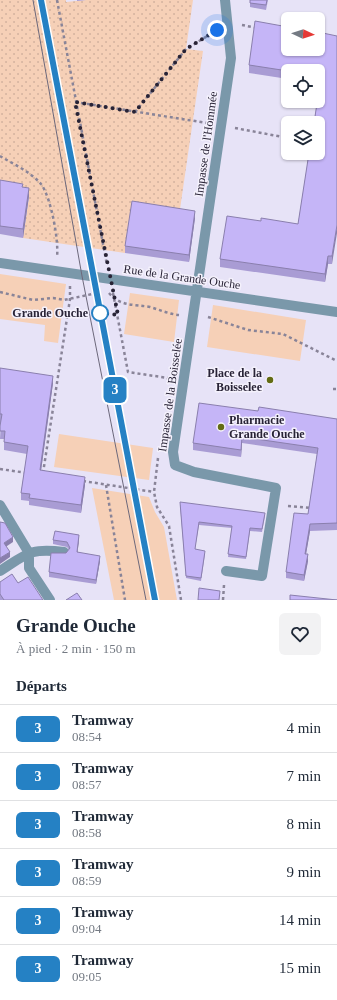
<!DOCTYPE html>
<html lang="fr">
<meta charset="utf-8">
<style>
:root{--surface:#fff;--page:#f2f2f3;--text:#1f2937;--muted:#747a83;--line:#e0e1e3}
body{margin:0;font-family:Georgia,serif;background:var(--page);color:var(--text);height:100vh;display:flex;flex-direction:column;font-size:15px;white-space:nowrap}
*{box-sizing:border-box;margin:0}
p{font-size:13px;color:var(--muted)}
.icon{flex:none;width:22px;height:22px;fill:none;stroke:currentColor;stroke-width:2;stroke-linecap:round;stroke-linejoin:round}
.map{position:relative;height:600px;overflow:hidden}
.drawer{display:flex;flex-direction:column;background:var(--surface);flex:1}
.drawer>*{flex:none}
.badge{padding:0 8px;border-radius:6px;font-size:14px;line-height:26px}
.needle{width:26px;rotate:94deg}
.controls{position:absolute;left:281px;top:12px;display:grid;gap:8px}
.controls a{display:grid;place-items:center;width:44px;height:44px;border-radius:6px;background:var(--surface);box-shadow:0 1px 3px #0004;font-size:20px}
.you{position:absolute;width:20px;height:20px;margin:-10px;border:3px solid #fff;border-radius:50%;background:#1a73e8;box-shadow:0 0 0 6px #1a73e833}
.map>.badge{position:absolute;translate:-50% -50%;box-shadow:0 0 0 2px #fff}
h2{padding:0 16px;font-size:15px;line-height:36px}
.round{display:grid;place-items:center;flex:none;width:42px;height:42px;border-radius:6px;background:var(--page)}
.headline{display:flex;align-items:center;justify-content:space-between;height:68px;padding:0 16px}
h1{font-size:19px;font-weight:800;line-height:30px}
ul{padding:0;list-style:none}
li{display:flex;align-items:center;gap:12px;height:48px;padding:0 16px;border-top:1px solid var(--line)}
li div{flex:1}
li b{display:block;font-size:15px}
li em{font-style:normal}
li .badge{min-width:44px;font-weight:700;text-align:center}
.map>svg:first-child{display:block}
</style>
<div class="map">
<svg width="337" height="600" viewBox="0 0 337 600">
<defs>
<pattern id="park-dots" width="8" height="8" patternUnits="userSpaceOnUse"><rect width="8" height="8" fill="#f6d0b7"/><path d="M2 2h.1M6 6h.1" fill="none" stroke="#d3b29e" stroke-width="1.8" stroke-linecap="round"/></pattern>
</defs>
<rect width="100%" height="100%" fill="#e7e3f7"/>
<path fill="#f6d0b7" d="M0 274 66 284 58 343 44 341 45 325 0 319Z
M130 293 179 300 174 342 124 334Z
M213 305 306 320 300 361 207 347Z
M59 434 153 448 149 480 54 467Z
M92 488 149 497 155 512 164 527 177 600H114Z"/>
<path fill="url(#park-dots)" d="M0 0H66V2L86 0H193L186 49 203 51 179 216 125 253 23 238 29 197 0 189Z"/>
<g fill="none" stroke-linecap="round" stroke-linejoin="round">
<path stroke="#898498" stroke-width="2.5" stroke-dasharray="3 3" stroke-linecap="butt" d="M57 0 107 265
M242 25 257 28
M75 102 207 123
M135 112 186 49 214 32
M235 128 288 138
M0 156C13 164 31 172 41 184 51 197 59 241 57 257
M0 292 33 300 53 298 64 300 97 293
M109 293C121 307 134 304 150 307 160 310 169 314 179 315
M113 293 128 372 168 378V380
M208 317 248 330 283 334 337 361
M333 389H337
M158 458 154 492 157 507 169 526 181 600
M0 469 27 473
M43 473 70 299V286
M83 481 154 492
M106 485 125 600
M288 506 311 508
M223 600 224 585"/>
<path stroke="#7a98aa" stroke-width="10" d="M225 0 231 58 173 452 175 465 194 472 276 488 262 576 226 571
M0 263 337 312
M0 505 29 553V568L50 600
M0 571C28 553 30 548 64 552"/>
<path stroke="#6c687b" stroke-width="1" d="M33 0 82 276 146 600
M41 0 155 600"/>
</g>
<path fill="#a99cd4" d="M77 0H86L77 1Z
M268 0 266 10 250 7V3Z
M337 36 332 264H328L325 282 220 267V259L261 221 298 224 320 85 318 84V71H288V79L249 73V65Z
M0 180 29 196 23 238 0 234Z
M195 218 189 262 125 253V246Z
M0 368 53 383 41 471 85 485 81 513 29 505V501L21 500V493L27 454 4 450V439H0L1 422H0Z
M258 411 337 419V530L310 531 306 554 308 561 304 581 286 578V572L308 514 317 454 242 443 241 457 193 450V443Z
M180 505 265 516 262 532 250 531 246 559 228 557 232 528 199 525 195 549 205 554 201 581 186 578Z
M53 540H79L77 552 100 561 96 584 49 577V572L69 550 67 547 53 544Z
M0 582 18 583 43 600H0Z"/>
<path fill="#8a7fad" d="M29 188V196L23 238V229Z
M195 211V218L189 262V255Z
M337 225V233L332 264V256Z
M328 256V264L325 282V274Z
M53 376V383L40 478V470Z
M242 437V443L241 457V450Z
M85 477V485L81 513V505Z
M310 524V531L305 560V554Z
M79 535V540L77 557V552Z
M13 537V542L4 548V543Z
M10 552V557L0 564V558Z
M308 554V561L304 581V575Z
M100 556V561L96 584V580Z"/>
<path fill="#c5b5f7" stroke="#8a7fad" d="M250 0H267L266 5 250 3Z
M255 21 288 27V49H318V32L337 36V225L332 256H328L325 274 220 259 227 216 261 221V218L298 224 309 153H318V123H314L321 77 318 76V71H288L249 65Z
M0 180 23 184 22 187 29 188 23 229 0 226Z
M132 201 195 211 189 255 125 246Z
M0 368 53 376 40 470 85 477 81 505 29 498 30 494 21 493 28 446 4 442 5 431H0V426L2 414H0Z
M199 403 258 411 259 407 337 419V523L310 524 305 554H308L304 575 286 572 294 513 308 514 318 448 242 437 241 450 193 443Z
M180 502 265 513 262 529 250 528 246 557 228 554 232 526 199 522 195 549 205 551 201 578 186 576Z
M0 522 5 523 13 537 4 543 10 552 0 558Z
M55 531 79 535 77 552 100 556 96 580 49 572 51 553H66L70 548 67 542 53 540Z
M12 574 18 583 28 577 43 600H4L0 594V582Z
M199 588 220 591 219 600H198Z
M77 593 82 600H66Z
M290 595 337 600H290Z"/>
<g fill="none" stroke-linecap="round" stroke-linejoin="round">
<g stroke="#fff" stroke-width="9">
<path id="line" d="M41 0 155 600"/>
</g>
<use href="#line" stroke="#2581c4" stroke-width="6"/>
<path stroke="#282336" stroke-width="4" stroke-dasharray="0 7.2" d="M100 313 118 315 75 102 135 112 186 49 217 30"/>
</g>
<circle fill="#fff" stroke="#2581c4" stroke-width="2" cx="100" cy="313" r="8"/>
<g fill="#636c13" stroke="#f4f1fc" stroke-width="1.5">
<circle cx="270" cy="380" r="4"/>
<circle cx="221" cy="427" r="4"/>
</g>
<g text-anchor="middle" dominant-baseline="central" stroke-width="3" stroke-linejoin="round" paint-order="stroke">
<g font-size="12" fill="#282336" stroke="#f4f1fc">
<text transform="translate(206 144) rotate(-82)">Impasse de l'Hommée</text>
<text transform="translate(182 277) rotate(8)">Rue de la Grande Ouche</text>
<text transform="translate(170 395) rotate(-82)">Impasse de la Boisselée</text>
</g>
<g font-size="12" font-weight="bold" fill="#282336" stroke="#f4f1fc" text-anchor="end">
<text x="88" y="313">Grande Ouche</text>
</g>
<g font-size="12" font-weight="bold" fill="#282336" stroke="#f4f1fc" text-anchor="end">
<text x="262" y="373">Place de la<tspan x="262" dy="14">Boisselee</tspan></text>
<text x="229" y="420" text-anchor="start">Pharmacie<tspan x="229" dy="14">Grande Ouche</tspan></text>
</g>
</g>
</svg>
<div class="controls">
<a><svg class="needle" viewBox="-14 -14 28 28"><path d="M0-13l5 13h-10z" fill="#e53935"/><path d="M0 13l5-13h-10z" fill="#747a83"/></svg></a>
<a><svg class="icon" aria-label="locate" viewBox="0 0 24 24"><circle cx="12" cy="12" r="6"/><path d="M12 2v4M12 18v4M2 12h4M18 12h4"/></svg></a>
<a><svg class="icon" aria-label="layers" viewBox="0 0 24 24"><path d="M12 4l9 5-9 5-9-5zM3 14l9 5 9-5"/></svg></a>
</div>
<div class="you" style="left:217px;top:30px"></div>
<b class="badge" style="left:115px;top:390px;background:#2581c4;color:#fff">3</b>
</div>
<section class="drawer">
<div class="headline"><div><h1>Grande Ouche</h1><p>À pied · 2 min · 150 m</p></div><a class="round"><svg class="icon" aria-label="heart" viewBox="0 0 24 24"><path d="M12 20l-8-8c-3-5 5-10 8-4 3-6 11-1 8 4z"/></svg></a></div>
<h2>Départs</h2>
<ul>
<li><span class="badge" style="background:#2581c4;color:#fff">3</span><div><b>Tramway</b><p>08:54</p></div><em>4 min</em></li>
<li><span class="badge" style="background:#2581c4;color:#fff">3</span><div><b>Tramway</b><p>08:57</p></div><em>7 min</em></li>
<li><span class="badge" style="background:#2581c4;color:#fff">3</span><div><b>Tramway</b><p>08:58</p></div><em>8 min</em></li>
<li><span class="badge" style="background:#2581c4;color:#fff">3</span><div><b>Tramway</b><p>08:59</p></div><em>9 min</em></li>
<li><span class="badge" style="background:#2581c4;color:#fff">3</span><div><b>Tramway</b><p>09:04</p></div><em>14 min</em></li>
<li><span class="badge" style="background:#2581c4;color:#fff">3</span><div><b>Tramway</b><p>09:05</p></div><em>15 min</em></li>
</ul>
</section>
